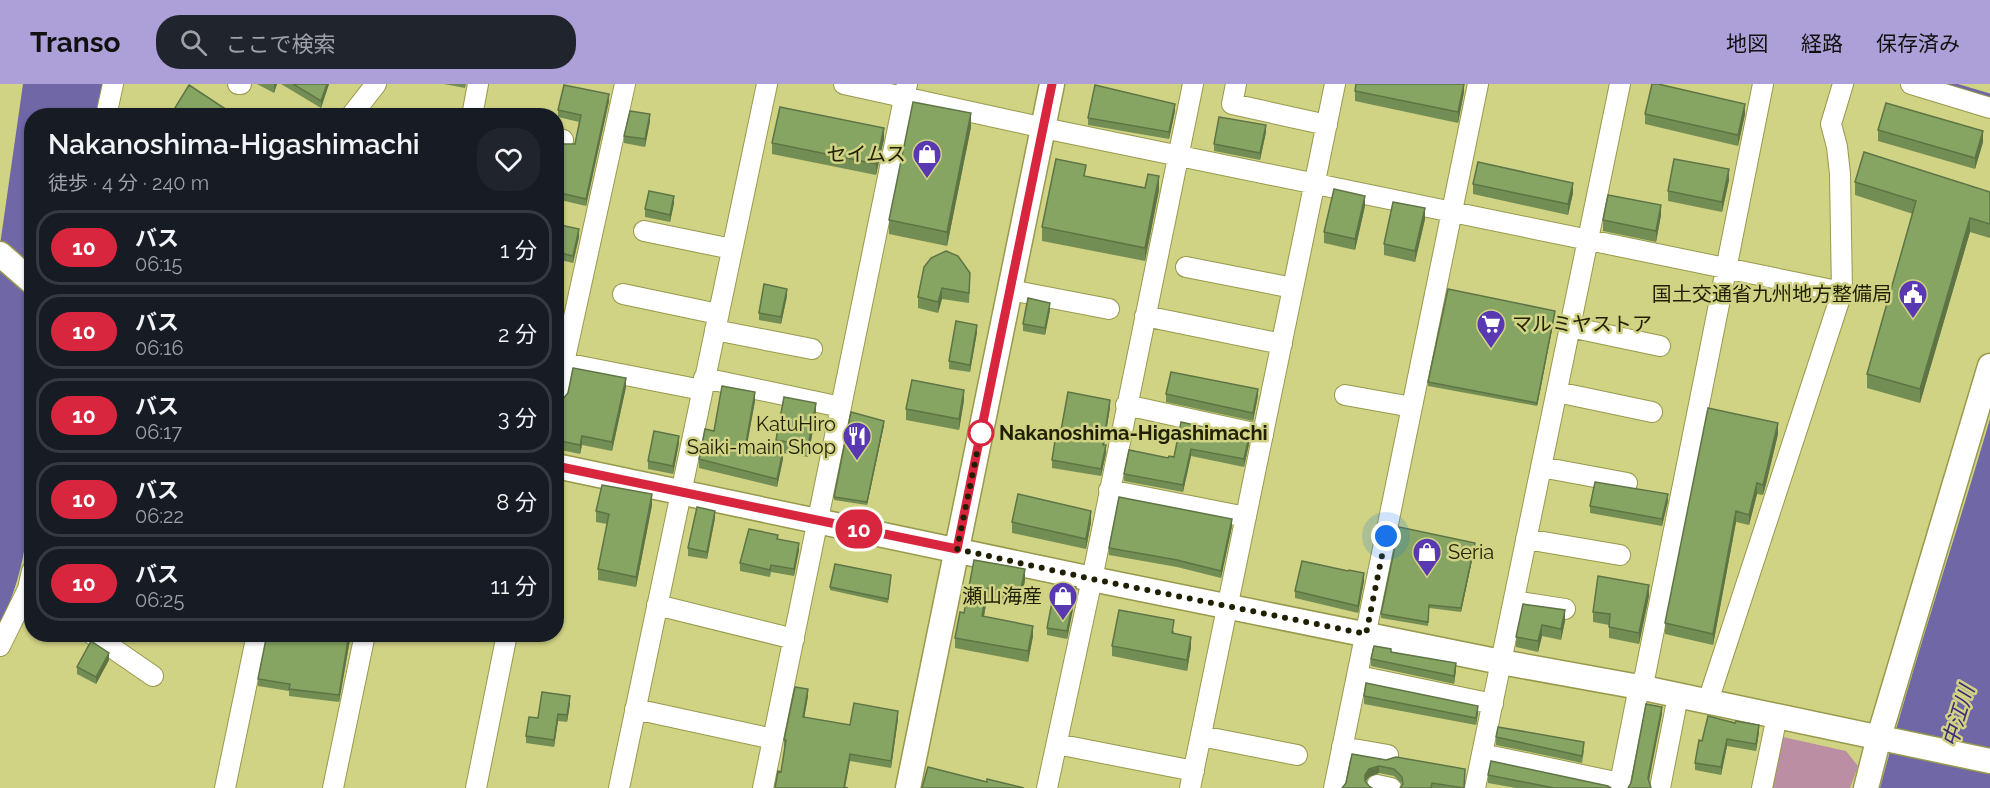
<!DOCTYPE html>
<html lang="ja">
<meta charset="utf-8">
<style>
:root{--surface:#171b24;--page:#20242c;--text:#f1f3f6;--muted:#9ea1a6;--line:#363941;--accent:#ad9fd7}
body{margin:0;font-family:Raleway,"Noto Sans JP",sans-serif;background:var(--page);color:var(--text);height:100vh;display:flex;flex-direction:column;font-size:22px;white-space:nowrap}
*{box-sizing:border-box;margin:0}
p{font-size:20px;color:var(--muted)}
.icon{flex:none;width:33px;height:33px;fill:none;stroke:currentColor;stroke-width:2;stroke-linecap:round;stroke-linejoin:round}
.map{position:relative;flex:1;overflow:hidden}
.panel{position:absolute;left:24px;top:24px;width:540px;height:534px;display:flex;flex-direction:column;background:var(--surface);border-radius:24px;box-shadow:0 2px 4px #0004}
.panel>*{flex:none}
.badge{padding:0 12px;border-radius:20px;font-size:21px;line-height:39px}
.you{position:absolute;width:30px;height:30px;margin:-15px;border:4px solid #fff;border-radius:50%;background:#1a73e8;box-shadow:0 0 0 9px #1a73e833}
.map>.badge{position:absolute;translate:-50% -50%;box-shadow:0 0 0 3px #fff}
.round{display:grid;place-items:center;flex:none;width:63px;height:63px;border-radius:24px;background:var(--page)}
.overview{display:flex;align-items:center;justify-content:space-between;height:102px;padding:0 24px}
h1{font-size:28px;font-weight:600;line-height:45px}
ul{padding:0;list-style:none}
li{display:flex;align-items:center;gap:18px;height:75px;margin:0 12px 9px;padding:0 12px;border:3px solid var(--line);border-radius:24px}
li div{flex:1}
li b{display:block;font-size:22px}
li em{font-style:normal}
li .badge{min-width:66px;font-weight:700;text-align:center}
header{display:flex;align-items:center;gap:36px;box-sizing:border-box;height:84px;padding:0 30px;background:var(--accent);color:#111}
header strong{font-size:28px}
nav{display:flex;gap:33px;margin-inline-start:auto;font-size:21px}
.search{width:420px;height:54px;background:var(--page);display:flex;align-items:center;gap:15px;box-sizing:border-box;padding:0 21px;border-radius:24px;color:var(--muted);font-size:22px}
.map>svg:first-child{display:block}
</style>
<header>
<strong>Transo</strong>
<div class="search"><svg class="icon" aria-label="search" viewBox="0 0 24 24"><circle cx="10" cy="10" r="6"/><path d="M15 15l6 6"/></svg>ここで検索</div>
<nav><a>地図</a><a>経路</a><a>保存済み</a></nav>
</header>
<div class="map">
<svg width="1990" height="704" viewBox="0 0 1990 704">
<rect width="100%" height="100%" fill="#d0d284"/>
<path fill="#bb8ea3" d="M1783 653 1846 667 1858 682 1850 704H1772Z"/>
<path fill="#7067a6" d="M23 0H102L101 14 95 31 32 32 31 406C27 457 23 493 0 540V161Z
M1990 335V704H1880C1913 580 1954 458 1990 335Z"/>
<g fill="none" stroke-linecap="round" stroke-linejoin="round">
<path stroke="#7067a6" stroke-width="5" d="M1949 0 1990 12"/>
<g stroke="#98994c" stroke-width="22">
<path id="minor" d="M238 0H241
M844 0 1058 47 1842 208
M1236 0 1232 20 1327 41
M1911 0 1990 24
M106 32 113 0
M351 32 376 0
M472 32 478 0
M556 55 563 56
M644 147 732 165
M1186 183 1293 204
M1010 206 1109 225
M623 210 718 230
M1145 232 1282 260
M1570 243 1660 262
M715 246 812 265
M564 279 702 306
M704 294 841 323
M1557 308 1652 328
M1345 311 1412 323
M556 315 625 0
M1126 321 1263 351
M1541 383 1627 399
M1109 406 1246 433
M1526 455 1620 471
M1514 517 1565 525
M657 521 794 555
M92 550 153 592
M0 562 28 505 32 487
M1368 594 1493 620
M1708 617 1842 208 1840 90 1837 63 1831 40 1843 0
M635 625 773 655
M1201 652 1297 671
M1057 660 1194 687
M1342 663 1388 671
M1482 670 1620 699
M1377 701 1391 704
M225 704 257 550
M333 704 365 550
M476 704 507 550
M619 704 767 0
M763 704 907 0
M1047 704 1092 495 1193 0
M1190 704 1335 0
M1334 704 1478 0
M1475 704 1620 0
M1619 704 1639 603 1645 591 1763 0
M1660 704 1678 612
M1762 704 1777 632"/>
</g>
<g stroke="#98994c" stroke-width="27">
<path id="tertiary" d="M0 170 32 198
M556 382 1092 495 1501 578 1639 603 1990 677
M908 704 1052 0
M1866 704 1879 653 1990 282"/>
</g>
<use href="#minor" stroke="#fff" stroke-width="20"/>
<use href="#tertiary" stroke="#fff" stroke-width="24"/>
</g>
<path fill="#738e55" d="M257 0H277L274 9Z
M281 0H329L321 24Z
M444 0H466L465 4Z
M1464 0V8L1458 39 1355 17V7Z
M609 17 586 122 556 115V60H575L579 38 558 33V26Z
M1175 27 1169 55 1088 41V34Z
M1645 30H1745L1738 62 1645 40Z
M650 37 645 63 624 59V52Z
M971 43 947 162 889 150V136Z
M1878 46 1983 58 1975 85 1878 57Z
M1266 48 1260 76 1214 67V60Z
M884 55 876 91 772 70V59Z
M1086 92 1159 106 1145 177 1042 157V143Z
M1729 96 1722 128 1668 117V107Z
M1855 98 1990 108V154L1970 148 1920 319 1867 304V290L1913 130 1855 111Z
M1473 100 1573 109 1568 131 1473 110Z
M674 119 670 138 645 133V125Z
M1365 122 1355 166 1324 159V148Z
M1661 131 1656 158 1603 147V136Z
M1425 135 1415 178 1384 171V160Z
M556 140 579 153 573 179 556 175Z
M924 183 970 199 969 219 942 215 938 229 918 224V213Z
M787 212 781 240 759 236V229Z
M1050 226 1045 251 1023 247V240Z
M1555 230 1537 322 1428 302V298Z
M977 248 970 288 949 285V277Z
M626 303 612 367 582 361 580 370 556 365V336Z
M1166 310 1258 312 1253 337 1166 318Z
M964 316 959 346 906 336V325Z
M755 317 747 359 776 365V356L816 330 808 373 783 369V375L777 403 699 384V375L714 347Z
M1110 323 1104 361 1106 369 1101 392 1052 384V376L1060 352Z
M1181 338 1249 360 1244 383 1191 372 1183 408 1124 397V390L1168 374 1174 373Z
M884 341 867 421 834 416V413Z
M1778 350 1766 400 1763 411 1757 410 1749 441 1736 438 1713 561 1665 550V539Z
M679 359 673 390 648 385V377Z
M1668 417 1662 442 1590 429V422Z
M652 421 636 503 598 496V485L607 440 596 438V427Z
M715 434 707 475 688 472V464Z
M1012 438H1091L1086 465 1012 449Z
M1232 442 1221 494 1177 483 1109 471V464Z
M778 455 799 466 794 492 771 488 770 493 740 487V479Z
M1475 462 1461 528 1429 524 1428 542 1381 534V530Z
M974 476 1025 496 1020 521 987 515 984 532 1033 552 1028 578 955 564V554L964 529Z
M1348 487 1364 497 1358 529 1295 514V507Z
M891 494 888 519 830 506V503Z
M1076 510 1067 555 1047 551V544L1062 515Z
M1649 512 1639 560 1609 554V541L1593 538V528Z
M1523 520 1565 537 1561 556 1542 552 1538 568 1516 563V553Z
M1174 547V549L1191 563 1187 587 1112 572V562Z
M351 550 339 618 289 612V607L258 602V595Z
M1391 568 1456 586 1454 600 1371 582V575Z
M109 576 96 600 77 590V583Z
M808 612 804 634 850 641 898 635 891 684 850 677 784 663V656Z
M1364 612 1478 629 1476 641 1364 620Z
M570 620 567 638 558 637 554 663 526 659V652L538 634Z
M1759 648 1756 667 1727 662 1721 691 1695 686V679L1702 657Z
M1496 653 1584 666 1582 679 1496 661Z
M1352 670 1465 704H1400L1402 700 1394 692 1379 689 1369 693 1366 697 1346 699Z
M1488 691 1611 704H1516L1488 699Z"/>
<path fill="#5e7445" d="M274 0H277L274 9Z
M327 0H329L321 24V17Z
M1464 0V8L1458 39V28Z
M609 10V17L586 122V115Z
M1175 20V27L1169 55V48Z
M1745 20V30L1738 62V51Z
M224 24V31L219 32Z
M971 29V43L947 162V148Z
M650 30V37L645 63V55Z
M1266 41V48L1260 76V69Z
M884 44V55L876 91V80Z
M1983 47V58L1975 85V74Z
M1729 85V96L1722 128V118Z
M1159 92V106L1145 177V164Z
M1573 99V109L1568 131V120Z
M674 112V119L670 138V131Z
M1365 112V122L1355 166V155Z
M1661 121V131L1656 158V147Z
M1425 124V135L1415 178V167Z
M1970 134V148L1920 319V305Z
M579 145V153L573 179V172Z
M942 204V215L938 229V218Z
M787 205V212L781 240V233Z
M1050 219V226L1045 251V244Z
M1555 227V230L1537 322V319Z
M977 241V248L970 288V281Z
M626 294V303L612 367V358Z
M1258 305V312L1253 337V329Z
M964 306V316L959 346V335Z
M755 308V317L746 367V359Z
M1110 316V323L1103 368V361Z
M816 319V330L808 373V362Z
M884 337V341L867 421V418Z
M1778 339V350L1766 400 1763 411V401Z
M582 352V361L580 370V361Z
M679 352V359L673 390V382Z
M1249 353V360L1244 383V375Z
M1106 361V369L1101 392V385Z
M1191 365V372L1183 408V401Z
M783 367V375L777 403V395Z
M1757 399V410L1749 441V431Z
M652 410V421L636 503V493Z
M1668 410V417L1662 442V435Z
M715 427V434L707 475V468Z
M1091 427V438L1086 465V455Z
M1736 427V438L1713 561V550Z
M1232 435V442L1221 494V487Z
M799 459V466L794 492V485Z
M1475 459V462L1461 528V524Z
M1025 485V496L1020 521V510Z
M1364 489V497L1358 529V522Z
M1649 501V512L1639 560V549Z
M1076 503V510L1067 555V547Z
M987 504V515L982 543V532Z
M1565 526V537L1561 556V545Z
M1542 541V552L1538 568V557Z
M1033 542V552L1028 578V567Z
M349 550H351L339 618V611Z
M1191 553V563L1187 587V576Z
M109 569V576L96 600V593Z
M1456 579V586L1454 600V592Z
M808 605V612L803 641V633Z
M570 612V620L567 638V631Z
M1478 622V629L1476 641V634Z
M1662 623V630L1648 702V694Z
M898 627V635L891 684V677Z
M558 630V637L554 663V656Z
M1759 641V648L1756 667V660Z
M1727 655V662L1721 691V683Z
M850 670V677L845 704H844Z
M1379 682V689L1369 693 1365 698V691L1369 685Z"/>
<path fill="#86a563" stroke="#5e7445" stroke-width="1.5" d="M293 0H327L321 17Z
M1356 0H1464L1458 28 1355 7Z
M1652 0H1658L1745 20 1738 51 1645 30Z
M189 1 224 24 219 32H170Z
M564 1 609 10 586 115 556 108V60H575L581 31 558 26Z
M1095 1 1175 20 1169 48 1088 34Z
M913 18 971 29 947 148 889 136Z
M1886 19 1983 47 1975 74 1878 46Z
M780 23 884 44 876 80 772 59Z
M630 27 650 30 645 55 624 52Z
M1219 33 1266 41 1260 69 1214 60Z
M1864 68 1990 108V140L1970 134 1920 305 1867 290 1916 117 1855 98Z
M1056 75 1086 81 1084 92 1145 104 1148 90 1159 92 1145 164 1042 143Z
M1674 75 1729 85 1722 118 1668 107Z
M1478 78 1573 99 1568 120 1473 100Z
M1334 105 1365 112 1355 155 1324 148Z
M649 107 674 112 670 131 645 125Z
M1608 111 1661 121 1656 147 1603 136Z
M1393 118 1425 124 1415 167 1384 160Z
M556 140 579 145 573 172 556 168Z
M946 167 958 172 970 189 969 209 942 204 938 218 918 213 924 183 931 174Z
M764 200 787 205 781 233 759 229Z
M1448 205 1555 227 1537 319 1428 298Z
M1028 214 1050 219 1045 244 1023 240Z
M956 237 977 241 970 281 949 277Z
M573 284 626 294 612 358 582 352 580 361 556 356V336L561 317 568 309Z
M1171 288 1258 305 1253 329 1166 310Z
M912 296 964 306 959 335 906 325Z
M722 302 755 308 746 359 783 367 777 395 699 375 705 345 714 347Z
M1068 308 1110 316 1103 361H1106L1101 385 1052 376 1056 351 1060 352Z
M784 313 816 319 808 362 776 356Z
M1708 324 1778 339 1766 389 1763 401 1757 399 1749 431 1736 427 1713 550 1665 539Z
M851 328 884 337 867 418 834 413Z
M1181 338 1249 353 1244 375 1191 365 1183 401 1124 390 1129 366 1168 374 1169 372 1174 373Z
M654 347 679 352 673 382 648 377Z
M1595 398 1668 410 1662 435 1590 422Z
M602 401 652 410 636 493 598 485 609 430 596 427Z
M1018 410 1091 427 1086 455 1012 438Z
M1119 413 1232 435 1221 487 1177 476 1109 464Z
M697 423 715 427 707 468 688 464Z
M1399 443 1475 459 1461 524 1429 521 1428 538 1381 530Z
M749 445 778 451 777 455 799 459 794 485 771 481 770 486 740 479Z
M974 476 1025 485 1020 510 987 504 982 532 1033 542 1028 567 955 554 960 528 964 529Z
M1302 477 1348 487 1349 486 1364 489 1358 522 1295 507Z
M835 480 891 491 888 515 830 503Z
M1598 492 1649 501 1639 549 1609 543 1610 530 1593 528Z
M1065 501 1076 503 1067 547 1047 544 1053 513 1062 515Z
M1523 520 1565 526 1561 545 1542 541 1538 557 1516 553Z
M1119 526 1174 536 1172 549 1191 553 1187 576 1112 562Z
M267 550H349L339 611 289 605 290 600 258 595Z
M91 557 109 569 96 593 77 583Z
M1374 562 1391 565V568L1456 579 1454 592 1371 575Z
M1366 599 1478 622 1476 634 1364 612Z
M795 603 808 605 803 633 850 641 854 619 898 627 891 677 850 670 844 703 848 704H775L778 687 781 688 786 656H784Z
M542 608 570 612 567 631 558 630 554 656 526 652 529 633 538 634Z
M1646 620 1662 623 1648 694 1651 704H1628L1631 699Z
M1708 632 1735 639 1736 637 1759 641 1756 660 1727 655 1721 683 1695 679 1699 656 1702 657Z
M1498 643 1584 658 1582 672 1496 653Z
M1352 670 1386 676 1396 673 1465 685 1464 704 1432 699 1431 704H1400L1403 700 1402 693 1394 685 1379 682 1369 685 1365 691V697L1369 702 1372 704H1342L1346 699Z
M1491 677 1608 702 1611 704H1554L1488 691Z
M928 683 987 698V695L1024 704H922Z"/>
<g fill="none" stroke-linecap="round" stroke-linejoin="round">
<g stroke="#fff" stroke-width="14">
<path id="line" d="M556 382 957 465 1052 0"/>
</g>
<use href="#line" stroke="#d7263d" stroke-width="9"/>
<path stroke="#201f01" stroke-width="6" stroke-dasharray="0 10.8" d="M981 349 957 465 1092 495 1366 550 1386 452"/>
</g>
<defs>
<g id="shop-pin" transform="scale(1.5)"><path d="M0 17L-7.5 6A9.5 9.5 0 1 1 7.5 6Z" fill="#5939b1" stroke="#d0d284"/><path d="M-5-2.5h2.3a2.7 3.5 0 0 1 5.4 0H5L5.5 6h-11ZM-1.5-2.5h3a1.5 2.3 0 0 0-3 0Z" fill="#fff"/></g>
<g id="civic-pin" transform="scale(1.5)"><path d="M0 17L-7.5 6A9.5 9.5 0 1 1 7.5 6Z" fill="#5939b1" stroke="#d0d284"/><path d="M-.6-6.5H3V-4.5H.6V-3L4-1V1h2V6H-6V1h2V-1L-.6-3ZM-1.2 2.5V6h2.4V2.5Z" fill="#fff"/></g>
<g id="supermarket-pin" transform="scale(1.5)"><path d="M0 17L-7.5 6A9.5 9.5 0 1 1 7.5 6Z" fill="#5939b1" stroke="#d0d284"/><path d="M-6-5.5h2.5l.6 2H6L4.5 2H-2.5L-4.4-4H-6ZM-1.5 3.2a1.3 1.3 0 1 0 .1 0ZM3 3.2a1.3 1.3 0 1 0 .1 0Z" fill="#fff"/></g>
<g id="restaurant-pin" transform="scale(1.5)"><path d="M0 17L-7.5 6A9.5 9.5 0 1 1 7.5 6Z" fill="#5939b1" stroke="#d0d284"/><path d="M-5-6h1v4h1v-4h1v4h1v-4h1v5L-1.5 .5V6h-2V.5L-5-1ZM5-6V6H3V1.5H1.5Q1.5-4 5-6Z" fill="#fff"/></g>
</defs>
<g fill-rule="evenodd">
<use href="#shop-pin" x="927" y="70"/>
<use href="#civic-pin" x="1913" y="210"/>
<use href="#supermarket-pin" x="1491" y="240"/>
<use href="#restaurant-pin" x="857" y="352"/>
<use href="#shop-pin" x="1427" y="468"/>
<use href="#shop-pin" x="1063" y="512"/>
</g>
<circle fill="#fff" stroke="#d7263d" stroke-width="3" cx="981" cy="349" r="12"/>
<g text-anchor="middle" dominant-baseline="central" stroke-width="5" stroke-linejoin="round" paint-order="stroke">
<g font-size="20" fill="#201f01" stroke="#d0d284" text-anchor="end">
<text x="906" y="70">セイムス</text>
<text x="1892" y="210">国土交通省九州地方整備局</text>
<text x="1512" y="240" text-anchor="start">マルミヤストア</text>
<text x="836" y="340">KatuHiro<tspan x="836" dy="23">Saiki-main Shop</tspan></text>
<text x="1448" y="468" text-anchor="start">Seria</text>
<text x="1042" y="512">瀬山海産</text>
</g>
<g font-size="20" font-weight="bold" fill="#201f01" stroke="#d0d284" text-anchor="start">
<text x="999" y="349">Nakanoshima-Higashimachi</text>
</g>
<g font-size="21" font-style="italic" fill="#3c2977" stroke="#d0d284">
<text transform="translate(1958 632) rotate(-73)">中江川</text>
</g>
</g>
</svg>
<div class="you" style="left:1386px;top:452px"></div>
<b class="badge" style="left:859px;top:445px;background:#d7263d;color:#fff">10</b>
<section class="panel">
<div class="overview"><div><h1>Nakanoshima-Higashimachi</h1><p>徒歩 · 4 分 · 240 m</p></div><a class="round"><svg class="icon" aria-label="heart" viewBox="0 0 24 24"><path d="M12 20l-8-8c-3-5 5-10 8-4 3-6 11-1 8 4z"/></svg></a></div>
<ul>
<li><span class="badge" style="background:#d7263d;color:#fff">10</span><div><b>バス</b><p>06:15</p></div><em>1 分</em></li>
<li><span class="badge" style="background:#d7263d;color:#fff">10</span><div><b>バス</b><p>06:16</p></div><em>2 分</em></li>
<li><span class="badge" style="background:#d7263d;color:#fff">10</span><div><b>バス</b><p>06:17</p></div><em>3 分</em></li>
<li><span class="badge" style="background:#d7263d;color:#fff">10</span><div><b>バス</b><p>06:22</p></div><em>8 分</em></li>
<li><span class="badge" style="background:#d7263d;color:#fff">10</span><div><b>バス</b><p>06:25</p></div><em>11 分</em></li>
</ul>
</section>
</div>
